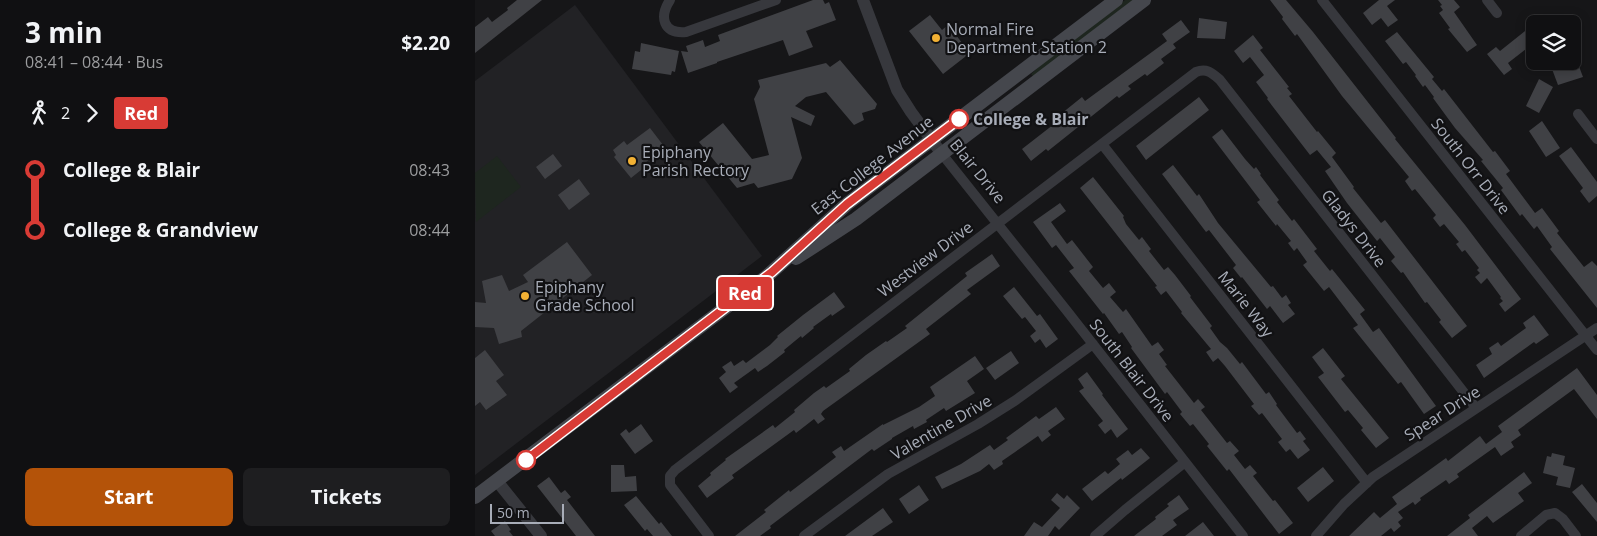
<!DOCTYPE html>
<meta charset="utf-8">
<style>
:root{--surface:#101012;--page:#1e1e20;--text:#f1f3f6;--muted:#9c9d9f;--line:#303032;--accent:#b45309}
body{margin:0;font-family:"Open Sans",sans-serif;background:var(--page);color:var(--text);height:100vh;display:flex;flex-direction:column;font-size:19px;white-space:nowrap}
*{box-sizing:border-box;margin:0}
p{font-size:16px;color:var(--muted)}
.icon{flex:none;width:28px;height:28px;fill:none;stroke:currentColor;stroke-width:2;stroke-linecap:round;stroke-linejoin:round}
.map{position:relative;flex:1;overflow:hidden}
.details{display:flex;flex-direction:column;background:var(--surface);width:475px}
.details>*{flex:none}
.badge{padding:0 10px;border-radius:4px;font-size:18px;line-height:32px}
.buttons{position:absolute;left:1051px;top:15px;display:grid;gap:10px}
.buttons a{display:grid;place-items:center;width:55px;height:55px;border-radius:8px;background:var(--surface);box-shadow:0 2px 12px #0003,0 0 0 1px var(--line);font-size:25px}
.scale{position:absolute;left:15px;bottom:12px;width:74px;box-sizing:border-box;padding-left:5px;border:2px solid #a8adb8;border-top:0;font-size:14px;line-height:18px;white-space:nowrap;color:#a8adb8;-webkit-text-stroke:4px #111113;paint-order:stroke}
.map>.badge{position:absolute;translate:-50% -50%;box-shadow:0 0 0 2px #fff}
.legs{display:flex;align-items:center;gap:8px;height:55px;padding:0 25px;font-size:16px}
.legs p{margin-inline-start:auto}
.overview{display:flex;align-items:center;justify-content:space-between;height:85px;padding:0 25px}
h1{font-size:28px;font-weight:700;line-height:38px}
.primary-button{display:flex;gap:10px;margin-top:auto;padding:10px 25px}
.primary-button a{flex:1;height:58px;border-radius:8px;background:var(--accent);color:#fff;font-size:20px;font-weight:700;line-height:58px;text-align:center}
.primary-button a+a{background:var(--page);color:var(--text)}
ul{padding:0 25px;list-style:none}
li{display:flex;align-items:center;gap:18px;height:60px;font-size:19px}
li i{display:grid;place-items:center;width:8px;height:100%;margin:0 6px;background:currentColor}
li i::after{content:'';width:12px;height:12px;margin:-6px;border:4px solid;border-radius:50%;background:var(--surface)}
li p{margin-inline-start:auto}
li:first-child i{background:linear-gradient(#0000 50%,currentColor 0)}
li:last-child i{background:linear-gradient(currentColor 50%,#0000 0)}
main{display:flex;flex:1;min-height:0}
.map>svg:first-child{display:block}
</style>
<main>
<section class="details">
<div class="overview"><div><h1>3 min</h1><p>08:41 – 08:44 · Bus</p></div><b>$2.20</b></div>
<div class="legs"><svg class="icon" aria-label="walk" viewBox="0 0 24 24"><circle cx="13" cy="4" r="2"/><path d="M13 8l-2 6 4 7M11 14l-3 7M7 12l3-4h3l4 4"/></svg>2<svg class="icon" aria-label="forward" viewBox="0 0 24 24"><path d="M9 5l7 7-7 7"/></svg><b class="badge" style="background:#d83b35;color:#fff">Red</b></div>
<ul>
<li><i style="color:#d83b35"></i><b>College &amp; Blair</b><p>08:43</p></li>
<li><i style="color:#d83b35"></i><b>College &amp; Grandview</b><p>08:44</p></li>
</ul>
<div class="primary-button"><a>Start</a><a>Tickets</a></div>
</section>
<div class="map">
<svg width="1122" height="536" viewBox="0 0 1122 536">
<rect width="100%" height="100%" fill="#161618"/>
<path fill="#222225" d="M100 5 287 256 0 475V81Z"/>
<path fill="#1e261f" d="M650 0H660L559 77 556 74 573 58Z
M22 156 46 187 1 222 0 173Z"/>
<path fill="#404145" d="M42 0H67L0 53V27L13 17 17 22 33 10 32 8Z
M338 0H348L350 4 354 2 361 20 331 31 338 47 314 56 308 40 242 62V63L213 73 206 51 213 52 211 46 228 40 230 47 245 41 243 35Z
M795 0H811L838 32 921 138 920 139 990 225 1046 299 1030 312 1024 304 1028 301 1025 298 1026 297 1012 278 1006 284 1000 277 1005 273 1002 270 1004 268 990 250 987 252 981 244 984 242 969 224 965 227 958 218 961 215 940 189 937 191 930 181 934 177 867 96 822 34 820 36 807 19 808 17Z
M904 0H920L912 6 923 20 913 27 906 18 897 25 888 13Z
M963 0H979L985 7 979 12 1002 45 992 52 973 29 975 28 964 13 968 10 965 6 967 5Z
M455 15 467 30 473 25 495 53 468 74 434 31Z
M724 18 752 22 750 39 722 38Z
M706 20 715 32 698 44 701 48 686 59 689 63 672 76 670 74 653 86 656 89 644 98 642 96 573 151 571 149 556 161 547 149 583 121 581 118 607 97 610 101 692 41 687 34Z
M1060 23V42L1033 63 1037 69 1029 75 1012 54 1021 47 1025 51Z
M922 32 959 77 957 79 967 91 969 89 1018 152 1020 151 1035 171 1031 174 1060 213 1067 208 1084 231 1082 233 1109 267 1117 261 1122 266V308L1075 249 1077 247 1062 226 1059 229 1047 214 1045 216 1026 190 1028 188 1006 161 1008 160 980 128 958 98 959 97 950 85 948 87 940 76 941 75 931 62 928 64 910 41Z
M778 35 788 48 785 50 814 87 812 88 817 94 814 96 842 132 843 131 861 153 857 157 879 187 878 188 906 223 910 220 992 326 977 338 964 322 966 320 952 302 950 303 928 272 926 273 916 261 920 257 905 238 902 241 872 203 850 171 856 167 842 150 835 155 792 99 793 98 781 82 789 75 775 57 768 63 759 51Z
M166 43 204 51 200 72 197 71 196 75 157 69 160 51 165 52Z
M365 60 402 104 400 109 387 113 389 120 379 125 351 92 331 97 320 106 340 116 336 126 316 117 327 158 317 179 283 188 279 183 262 188 224 142 248 123 277 159 294 155 279 99 285 87 283 80 351 63 355 67Z
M1102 61 1108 77 1083 85 1077 69Z
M1064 79 1078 87 1064 113 1051 106Z
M724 97 734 110 671 160 661 146Z
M1067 121 1085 148 1071 157 1054 131Z
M175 128 188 145 173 155 176 158 169 164 171 166 156 178 139 157 141 155 138 150 149 141 152 145Z
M747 129 770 159 779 169 781 167 786 174 785 175 804 200 802 202 817 221 819 219 842 249 839 251 855 271 857 269 890 310 885 314 898 332 904 328 961 406 949 414 926 382 923 384 878 328 883 325 854 287 849 291 828 265 832 262 822 248 819 251 813 243 816 241 802 224 801 226 782 202 785 200 737 137Z
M1096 147 1122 182V196L1114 203 1105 191 1108 188 1084 156Z
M78 154 87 166 70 179 61 167Z
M698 165 722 196 724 194 743 223 796 287 798 286 807 298 811 295 816 303 813 305 820 314 808 323 795 306 792 309 767 277 766 278 758 268 761 265 734 230 731 232 687 174Z
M618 177 649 216 648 217 651 224 664 240 667 237 676 249 674 251 689 270 693 267 700 275 716 296 715 297 737 326 735 328 745 342 752 348 765 364 767 362 791 394 794 392 802 404 801 405 822 433 825 431 831 439 828 441 835 450 823 459 815 449 811 452 803 442 807 439 787 413 784 415 776 406 779 404 750 366 743 358 738 362 731 352 736 349 706 313 707 312 691 291 686 295 680 287 682 286 605 188Z
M104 179 115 194 94 210 83 195Z
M585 203 591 211 576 222 592 244 597 240 618 267 614 271 628 288 634 283 641 292 635 297 648 312 651 309 677 346 683 342 689 350 684 354 692 365 690 366 719 403 723 399 730 407 726 410 752 443 755 441 764 451 759 455 770 469 775 465 782 473 778 476 798 501 800 500 818 523 804 534 754 469 752 471 732 446 734 444 718 424 715 426 705 414 707 412 692 392 690 394 656 348 657 347 647 332 644 334 629 313 628 314 594 271 599 268 581 245 577 248 558 222Z
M92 242 117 275 46 331 47 337 24 344 19 328 0 327V302L11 303 7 281 27 275 34 291 53 282 48 275Z
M517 254 525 266 492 290 496 294 451 329 455 334 348 411 346 414 350 419 343 424 339 419 321 433 319 430 257 475 259 478 232 498 223 486 236 475 235 473 251 460 250 459 298 425 300 428 320 412 319 410 339 393 349 386 351 388 375 371 374 369 391 355 411 341 412 342 432 328 430 326 492 276 490 273Z
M539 287 562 316 565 314 583 339 571 348 565 339 560 343 555 336 561 331 550 317 547 319 528 296Z
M359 292 370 307 357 316 356 314 338 327 339 328 327 338 326 336 309 350 310 352 292 366 283 372 280 368 259 383 263 387 255 393 244 378 251 372 247 367 256 361 259 366 268 360 271 363 295 345 303 337 302 336 328 315Z
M1059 315 1074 335 1061 344 1059 342 1009 378 1001 365 1017 354 1014 348 1023 342 1026 346 1051 328 1048 323Z
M848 348 870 376 866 379 914 438 901 448 886 430 888 428 873 410 870 412 843 377 849 373 837 357Z
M10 350 29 375 21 381 32 395 11 410 5 402 0 406V358Z
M536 351 544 363 520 380 511 368Z
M500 356 509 369 492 381 500 393 471 411 469 408 451 420 452 422 439 429 438 426 417 438V439L399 451 397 449 295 526 296 528 285 536H260L291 512 289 510 314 490 315 492 361 457 357 452 366 446 369 451 408 424V425L444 407 460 396 455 387Z
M1102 368 1122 395V419L1099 389 1043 430 1046 435 1036 442 1039 447 1026 456 1020 447 982 474 984 477 974 484 971 480 945 498 946 500 940 505 938 502 923 512 928 518 923 522 926 526 919 532 916 528 906 536H874L899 512 905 518 922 504 917 497 971 458 973 461 1005 436 1011 444 1027 432 1023 426Z
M612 372 628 394 627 395 653 429 642 438 636 429 630 434 623 425 628 421 604 391 609 388 603 379Z
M581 407 590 419 573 431 576 435 567 442 563 436 527 461 528 464 519 470 514 464 505 471 467 489 460 477 486 464 515 445 519 450 533 440 531 438 561 416 564 419Z
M166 424 178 441 160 454 145 434 151 429 154 433Z
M666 448 675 458 647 480 646 478 617 501 607 489 630 471 633 474 645 464 641 459 653 450 657 455Z
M1077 453 1090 456 1088 465 1100 468 1095 488 1081 485 1083 477 1068 473 1072 456 1076 457Z
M136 465H149L150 477 161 476 162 491 136 492Z
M848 467 859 481 833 502 822 488Z
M1049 472 1057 483 1043 493 1049 501 1018 523 1012 516 997 528 1003 536H972L995 518 993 515Z
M74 477 86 493 90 490 96 497 92 500 120 536H101L62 486Z
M1107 484 1122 503V522L1097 492Z
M444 485 454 500 434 514 424 499Z
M582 493 589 499 592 495 605 508 584 530 580 526 573 536H549L559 522 567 527 585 508 576 500Z
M704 495 714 509 698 520 702 525 687 536H659L681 519 680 517 694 506 692 504Z
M161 496 184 524 186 522 197 536H178L172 529 170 531 149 505Z
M408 508 418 522 397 536H370Z
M30 521 36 530 34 531 38 536H20L16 531Z
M728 522 739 536H710Z"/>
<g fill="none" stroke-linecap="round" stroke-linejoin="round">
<path stroke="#37383d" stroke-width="10" d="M195 0C184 17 188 34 211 32L301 0
M847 0 1122 350
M1012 0 1022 13
M1103 114 1122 139
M627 144 892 483
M467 154 592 311 768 536
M234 536 195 485V476L200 470 721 72C732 68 737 73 745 80L1001 408
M329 536 413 474 503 424 541 400 618 344
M620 536 650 510 710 462
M841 536 869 504 898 477 1122 328
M1046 536 1071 515 1080 513 1088 519 1101 536"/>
<path stroke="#37383d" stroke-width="12" d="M388 0 422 90 436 112 467 154
M22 481 66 536"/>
<path stroke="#45474d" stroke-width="14" d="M321 258 381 219 669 0
M0 497 291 277 372 204 641 0"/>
</g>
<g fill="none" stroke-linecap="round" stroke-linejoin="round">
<g stroke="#fff" stroke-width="11">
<path id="line-1" d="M51 460 297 272 372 204 484 119"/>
</g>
<use href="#line-1" stroke="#d83b35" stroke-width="8"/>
</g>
<g fill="#f2b134" stroke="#111113" stroke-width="2">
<circle cx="461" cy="38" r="5"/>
<circle cx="157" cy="161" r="5"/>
<circle cx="50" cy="296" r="5"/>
</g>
<g fill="#fff" stroke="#d83b35" stroke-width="2.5">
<circle cx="484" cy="119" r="9"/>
<circle cx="51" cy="460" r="9"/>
</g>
<g text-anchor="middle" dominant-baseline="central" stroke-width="4.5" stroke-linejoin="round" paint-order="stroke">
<g font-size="16" fill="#a8adb8" stroke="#111113" text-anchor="start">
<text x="471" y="29">Normal Fire<tspan x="471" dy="18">Department Station 2</tspan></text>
<text x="167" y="152">Epiphany<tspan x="167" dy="18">Parish Rectory</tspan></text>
<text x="60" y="287">Epiphany<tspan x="60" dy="18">Grade School</tspan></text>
</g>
<g font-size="16" font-weight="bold" fill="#a8adb8" stroke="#111113" text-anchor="start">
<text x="498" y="119">College &amp; Blair</text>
</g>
<g font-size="16" fill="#a8adb8" stroke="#111113">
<text transform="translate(397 165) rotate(-38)">East College Avenue</text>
<text transform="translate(996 166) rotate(52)">South Orr Drive</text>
<text transform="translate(503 171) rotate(51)">Blair Drive</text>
<text transform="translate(879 228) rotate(52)">Gladys Drive</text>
<text transform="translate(450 259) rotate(-37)">Westview Drive</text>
<text transform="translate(771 304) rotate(52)">Marie Way</text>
<text transform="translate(657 370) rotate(52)">South Blair Drive</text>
<text transform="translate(967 413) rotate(-33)">Spear Drive</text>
<text transform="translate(466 427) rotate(-30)">Valentine Drive</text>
</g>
</g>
</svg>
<div class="buttons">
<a><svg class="icon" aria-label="layers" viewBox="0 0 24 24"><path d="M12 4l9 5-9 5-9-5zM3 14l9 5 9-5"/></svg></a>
</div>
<div class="scale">50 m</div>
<b class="badge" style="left:270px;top:293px;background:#d83b35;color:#fff">Red</b>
</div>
</main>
